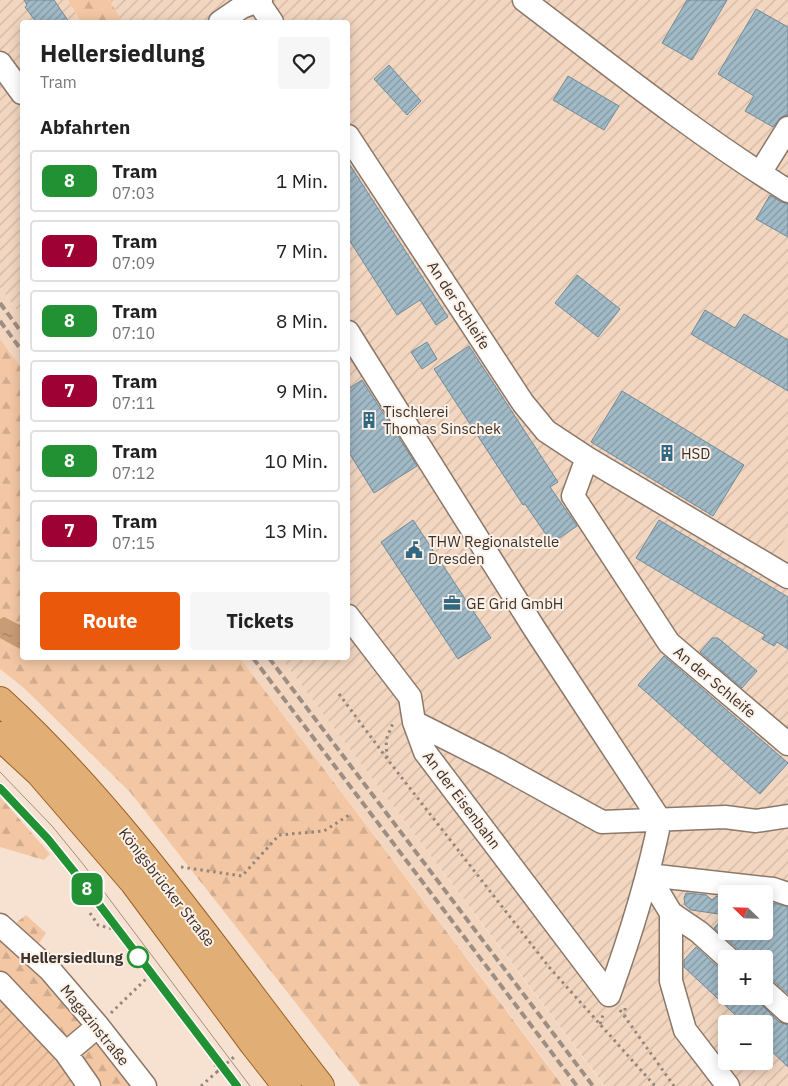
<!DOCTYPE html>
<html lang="de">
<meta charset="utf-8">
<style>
:root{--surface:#fff;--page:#f6f6f6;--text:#222;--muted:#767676;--line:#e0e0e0;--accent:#ea580c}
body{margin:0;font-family:"IBM Plex Sans",sans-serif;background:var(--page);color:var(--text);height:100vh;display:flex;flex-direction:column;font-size:19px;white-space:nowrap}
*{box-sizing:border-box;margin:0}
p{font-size:16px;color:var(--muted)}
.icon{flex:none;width:28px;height:28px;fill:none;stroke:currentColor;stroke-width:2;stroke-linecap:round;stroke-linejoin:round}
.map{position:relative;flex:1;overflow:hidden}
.drawer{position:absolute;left:20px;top:20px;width:330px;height:640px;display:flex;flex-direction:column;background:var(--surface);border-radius:5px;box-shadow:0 2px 12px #0003}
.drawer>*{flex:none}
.badge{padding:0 10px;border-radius:8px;font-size:18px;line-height:32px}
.needle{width:32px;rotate:293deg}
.tools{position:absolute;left:718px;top:885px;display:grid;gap:10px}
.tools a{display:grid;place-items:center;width:55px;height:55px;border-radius:5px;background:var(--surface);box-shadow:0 2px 12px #0003;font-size:25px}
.map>.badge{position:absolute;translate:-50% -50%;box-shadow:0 0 0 2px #fff}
h2{padding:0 20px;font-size:19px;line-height:45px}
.round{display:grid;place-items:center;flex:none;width:52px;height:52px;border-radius:5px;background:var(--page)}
.summary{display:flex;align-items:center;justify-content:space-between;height:85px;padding:0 20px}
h1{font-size:24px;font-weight:800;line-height:38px}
.primary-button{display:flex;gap:10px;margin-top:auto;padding:10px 20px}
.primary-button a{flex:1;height:58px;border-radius:5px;background:var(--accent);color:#fff;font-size:20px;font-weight:800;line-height:58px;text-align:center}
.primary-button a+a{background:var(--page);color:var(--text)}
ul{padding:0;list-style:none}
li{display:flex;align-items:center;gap:15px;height:62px;margin:0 10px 8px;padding:0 10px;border:2px solid var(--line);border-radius:5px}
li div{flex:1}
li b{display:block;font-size:19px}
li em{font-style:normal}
li .badge{min-width:55px;font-weight:700;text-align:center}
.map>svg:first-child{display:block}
</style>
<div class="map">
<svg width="788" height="1086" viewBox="0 0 788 1086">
<defs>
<pattern id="industrial-furrows" width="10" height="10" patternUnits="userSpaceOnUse" patternTransform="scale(1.25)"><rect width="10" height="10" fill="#f2d6c0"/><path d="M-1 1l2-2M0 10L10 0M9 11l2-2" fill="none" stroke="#d0b8a5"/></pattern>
<pattern id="forest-firs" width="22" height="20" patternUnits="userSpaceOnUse" patternTransform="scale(1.25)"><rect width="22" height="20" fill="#f3c7a4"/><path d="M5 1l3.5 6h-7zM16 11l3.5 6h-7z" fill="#d1ab8d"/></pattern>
<pattern id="garden-furrows" width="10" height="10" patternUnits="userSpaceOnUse" patternTransform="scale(1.25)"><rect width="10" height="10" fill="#f3c7a4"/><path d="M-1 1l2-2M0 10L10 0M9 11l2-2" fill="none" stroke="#d1ab8d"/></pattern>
<pattern id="water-ripples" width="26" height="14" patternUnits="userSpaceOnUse" patternTransform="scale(1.25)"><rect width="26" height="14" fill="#c99c76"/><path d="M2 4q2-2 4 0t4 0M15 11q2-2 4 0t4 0" fill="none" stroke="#a48061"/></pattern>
<pattern id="building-hatch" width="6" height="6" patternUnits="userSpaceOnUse" patternTransform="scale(1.25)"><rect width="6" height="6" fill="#a1bac7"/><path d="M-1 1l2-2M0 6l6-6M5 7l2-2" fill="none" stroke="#8498a2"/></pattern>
</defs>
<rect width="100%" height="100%" fill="#f7e2d1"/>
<path fill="#f2d6c0" d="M0 287 22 317V369L0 339Z
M788 533V562L777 555Z
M240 658H281L604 1086H564Z"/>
<path fill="url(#industrial-furrows)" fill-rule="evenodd" d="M0 0H68L81 22H22V317L0 287Z
M109 0H788V533L777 555 788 562V1086H605L281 658H348V22H123ZM726 894H764V931H726ZM726 959H764V996H726ZM726 1024H764V1061H726Z"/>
<path fill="url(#forest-firs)" d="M68 0H109L123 22H81Z
M0 339 22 369V658H240L563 1086H361L130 792 24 688 0 669Z
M0 797 50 854 44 860 0 847Z
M26 915 46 933 36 948 12 926Z
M0 931 42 969 138 1086H100L0 974Z"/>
<path fill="url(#garden-furrows)" d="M0 974 100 1086H0Z"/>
<path fill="url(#water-ripples)" d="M4 617 22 626V650L0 638V619Z"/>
<path fill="url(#building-hatch)" stroke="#738b97" d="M24 0H54L69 22H36L25 7 27 5Z
M687 0H727L692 60 662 43Z
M756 9 788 27V115L781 117 773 127 745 111 754 96 718 74Z
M389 65 421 101 407 115 374 79Z
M568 76 619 106 604 130 553 100Z
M348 162 448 317 436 325 420 300 397 315 348 238Z
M770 195 781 202 788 204V237L756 219Z
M577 275 620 309 598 337 555 303Z
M705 310 735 328 744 314 788 340V391L691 334Z
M427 342 437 359 422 369 411 352Z
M469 346 558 482 550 487 577 526 552 543 525 504 523 505 434 369Z
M362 380 417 466 374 493 348 451V389Z
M622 391 744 465 713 516 591 442Z
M413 520 491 638 458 659 381 542Z
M659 520 788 597V649L777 642 774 646 762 639 765 635 636 558Z
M712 638H718L757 671 742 688 700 652Z
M664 656 788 763 760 794 638 685Z
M686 893 706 895 712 900 717 896 726 905V931H764V901L769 902 773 905 774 903 788 907V994L773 980 764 977V959H742L738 949 714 928 726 915 691 910 685 905 684 898Z
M696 947 720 969 726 972V996H753L779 1022 788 1025V1067L764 1044V1024H745L684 967V960Z"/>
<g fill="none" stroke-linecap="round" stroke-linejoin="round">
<g stroke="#8b7869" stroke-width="25">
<path id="minor" d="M257 0 272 22
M524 0C611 66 696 134 788 191
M220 22 242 7 261 0
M0 63 22 93
M348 136 523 403 546 431 587 458 788 577
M760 173 788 128
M348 332 534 628 660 820C648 880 630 937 609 995
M587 458 573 496 669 643 788 744
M348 616 410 697 414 722
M648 875 671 913V981L685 1030 728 1086
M648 875 773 889 788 894
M671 913 699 932 729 959
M0 925 50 970 98 1026 145 1086
M0 983 66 1053 89 1086
M764 990 788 1012
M609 995 425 752 414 722 497 764 602 822 725 817 756 821 788 816
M66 1053 98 1026"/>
</g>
<g stroke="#9a6021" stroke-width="30">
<path id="major" d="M0 701C123 814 217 954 320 1086
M0 736 40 773 134 882 254 1044 287 1086"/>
</g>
<path stroke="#94867a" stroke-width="3" stroke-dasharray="2.5 4" stroke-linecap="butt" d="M339 694 388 760 549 967 655 1086
M387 758 386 740 393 723
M181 867 242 876 279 835 324 831 349 815
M90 913 98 925 113 929
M625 1008V1017
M620 1010 674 1086
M111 1013 148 977
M600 1024 604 1012
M215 1064 218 1071 234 1057 232 1055
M201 1086 218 1071"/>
<use href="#minor" stroke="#fff" stroke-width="22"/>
<use href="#major" stroke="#e1ae76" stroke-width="28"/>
<path stroke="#9d8e83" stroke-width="1" d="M0 772 52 826 83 864 250 1086
M0 787 48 839 76 874 237 1086"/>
<path stroke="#9d8e83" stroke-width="4" stroke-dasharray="8 4" stroke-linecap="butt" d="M0 303 22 333
M0 321 22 351
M253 658 577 1086
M269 658 593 1086"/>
</g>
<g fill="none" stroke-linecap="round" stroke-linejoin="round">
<g stroke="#fff" stroke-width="11">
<path id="line" d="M0 788 48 839 76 874 237 1086"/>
</g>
<use href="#line" stroke="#229133" stroke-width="8"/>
</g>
<defs>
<g id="building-bare" transform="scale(1.35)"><path d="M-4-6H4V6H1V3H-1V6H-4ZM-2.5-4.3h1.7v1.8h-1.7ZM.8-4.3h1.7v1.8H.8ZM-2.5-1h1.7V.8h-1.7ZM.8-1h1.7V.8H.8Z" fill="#316983" stroke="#fef1e7" stroke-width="2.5" paint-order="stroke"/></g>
<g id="civic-bare" transform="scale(1.35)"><path d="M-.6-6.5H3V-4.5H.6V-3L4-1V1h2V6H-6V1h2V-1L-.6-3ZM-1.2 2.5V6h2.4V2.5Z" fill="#316983" stroke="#fef1e7" stroke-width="2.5" paint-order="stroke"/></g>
<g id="office-bare" transform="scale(1.35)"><path d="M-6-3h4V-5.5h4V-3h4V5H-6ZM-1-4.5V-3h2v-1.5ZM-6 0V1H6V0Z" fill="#316983" stroke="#fef1e7" stroke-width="2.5" paint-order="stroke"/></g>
</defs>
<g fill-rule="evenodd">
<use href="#building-bare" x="369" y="420"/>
<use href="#building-bare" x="667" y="453"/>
<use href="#civic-bare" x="414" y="550"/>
<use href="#office-bare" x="452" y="603"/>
</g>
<circle fill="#fff" stroke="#229133" stroke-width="2.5" cx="138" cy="957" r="10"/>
<g text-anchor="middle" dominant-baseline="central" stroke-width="4" stroke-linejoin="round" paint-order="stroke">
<g font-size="15" fill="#3a322c" stroke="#fef1e7">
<text transform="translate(459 305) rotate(57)">An der Schleife</text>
<text transform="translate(715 682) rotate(40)">An der Schleife</text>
<text transform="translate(462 800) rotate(53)">An der Eisenbahn</text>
<text transform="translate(167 887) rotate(52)">Königsbrücker Straße</text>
<text transform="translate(95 1025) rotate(51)">Magazinstraße</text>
</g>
<g font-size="15" fill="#3a322c" stroke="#fef1e7" text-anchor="start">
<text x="383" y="411">Tischlerei<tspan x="383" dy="17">Thomas Sinschek</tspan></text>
<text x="681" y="453">HSD</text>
<text x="428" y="541">THW Regionalstelle<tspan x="428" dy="17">Dresden</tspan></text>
<text x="466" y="603">GE Grid GmbH</text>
</g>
<g font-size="15" font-weight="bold" fill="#3a322c" stroke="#fef1e7" text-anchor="end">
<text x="123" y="957">Hellersiedlung</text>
</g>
</g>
</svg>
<div class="tools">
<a><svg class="needle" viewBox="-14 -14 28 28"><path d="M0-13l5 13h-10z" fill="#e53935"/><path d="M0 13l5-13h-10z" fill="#767676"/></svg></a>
<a>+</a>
<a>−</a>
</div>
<b class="badge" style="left:87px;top:889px;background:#229133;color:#fff">8</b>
<section class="drawer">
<div class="summary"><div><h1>Hellersiedlung</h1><p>Tram</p></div><a class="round"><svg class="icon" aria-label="heart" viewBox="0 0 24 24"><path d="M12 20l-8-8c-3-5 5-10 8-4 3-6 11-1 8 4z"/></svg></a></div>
<h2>Abfahrten</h2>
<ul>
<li><span class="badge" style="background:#229133;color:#fff">8</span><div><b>Tram</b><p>07:03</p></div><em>1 Min.</em></li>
<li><span class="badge" style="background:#9e0234;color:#fff">7</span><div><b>Tram</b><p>07:09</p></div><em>7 Min.</em></li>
<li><span class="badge" style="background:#229133;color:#fff">8</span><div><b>Tram</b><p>07:10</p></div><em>8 Min.</em></li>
<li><span class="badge" style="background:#9e0234;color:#fff">7</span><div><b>Tram</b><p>07:11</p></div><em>9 Min.</em></li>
<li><span class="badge" style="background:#229133;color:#fff">8</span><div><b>Tram</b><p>07:12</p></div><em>10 Min.</em></li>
<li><span class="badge" style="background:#9e0234;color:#fff">7</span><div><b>Tram</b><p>07:15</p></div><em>13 Min.</em></li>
</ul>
<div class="primary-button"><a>Route</a><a>Tickets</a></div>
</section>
</div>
